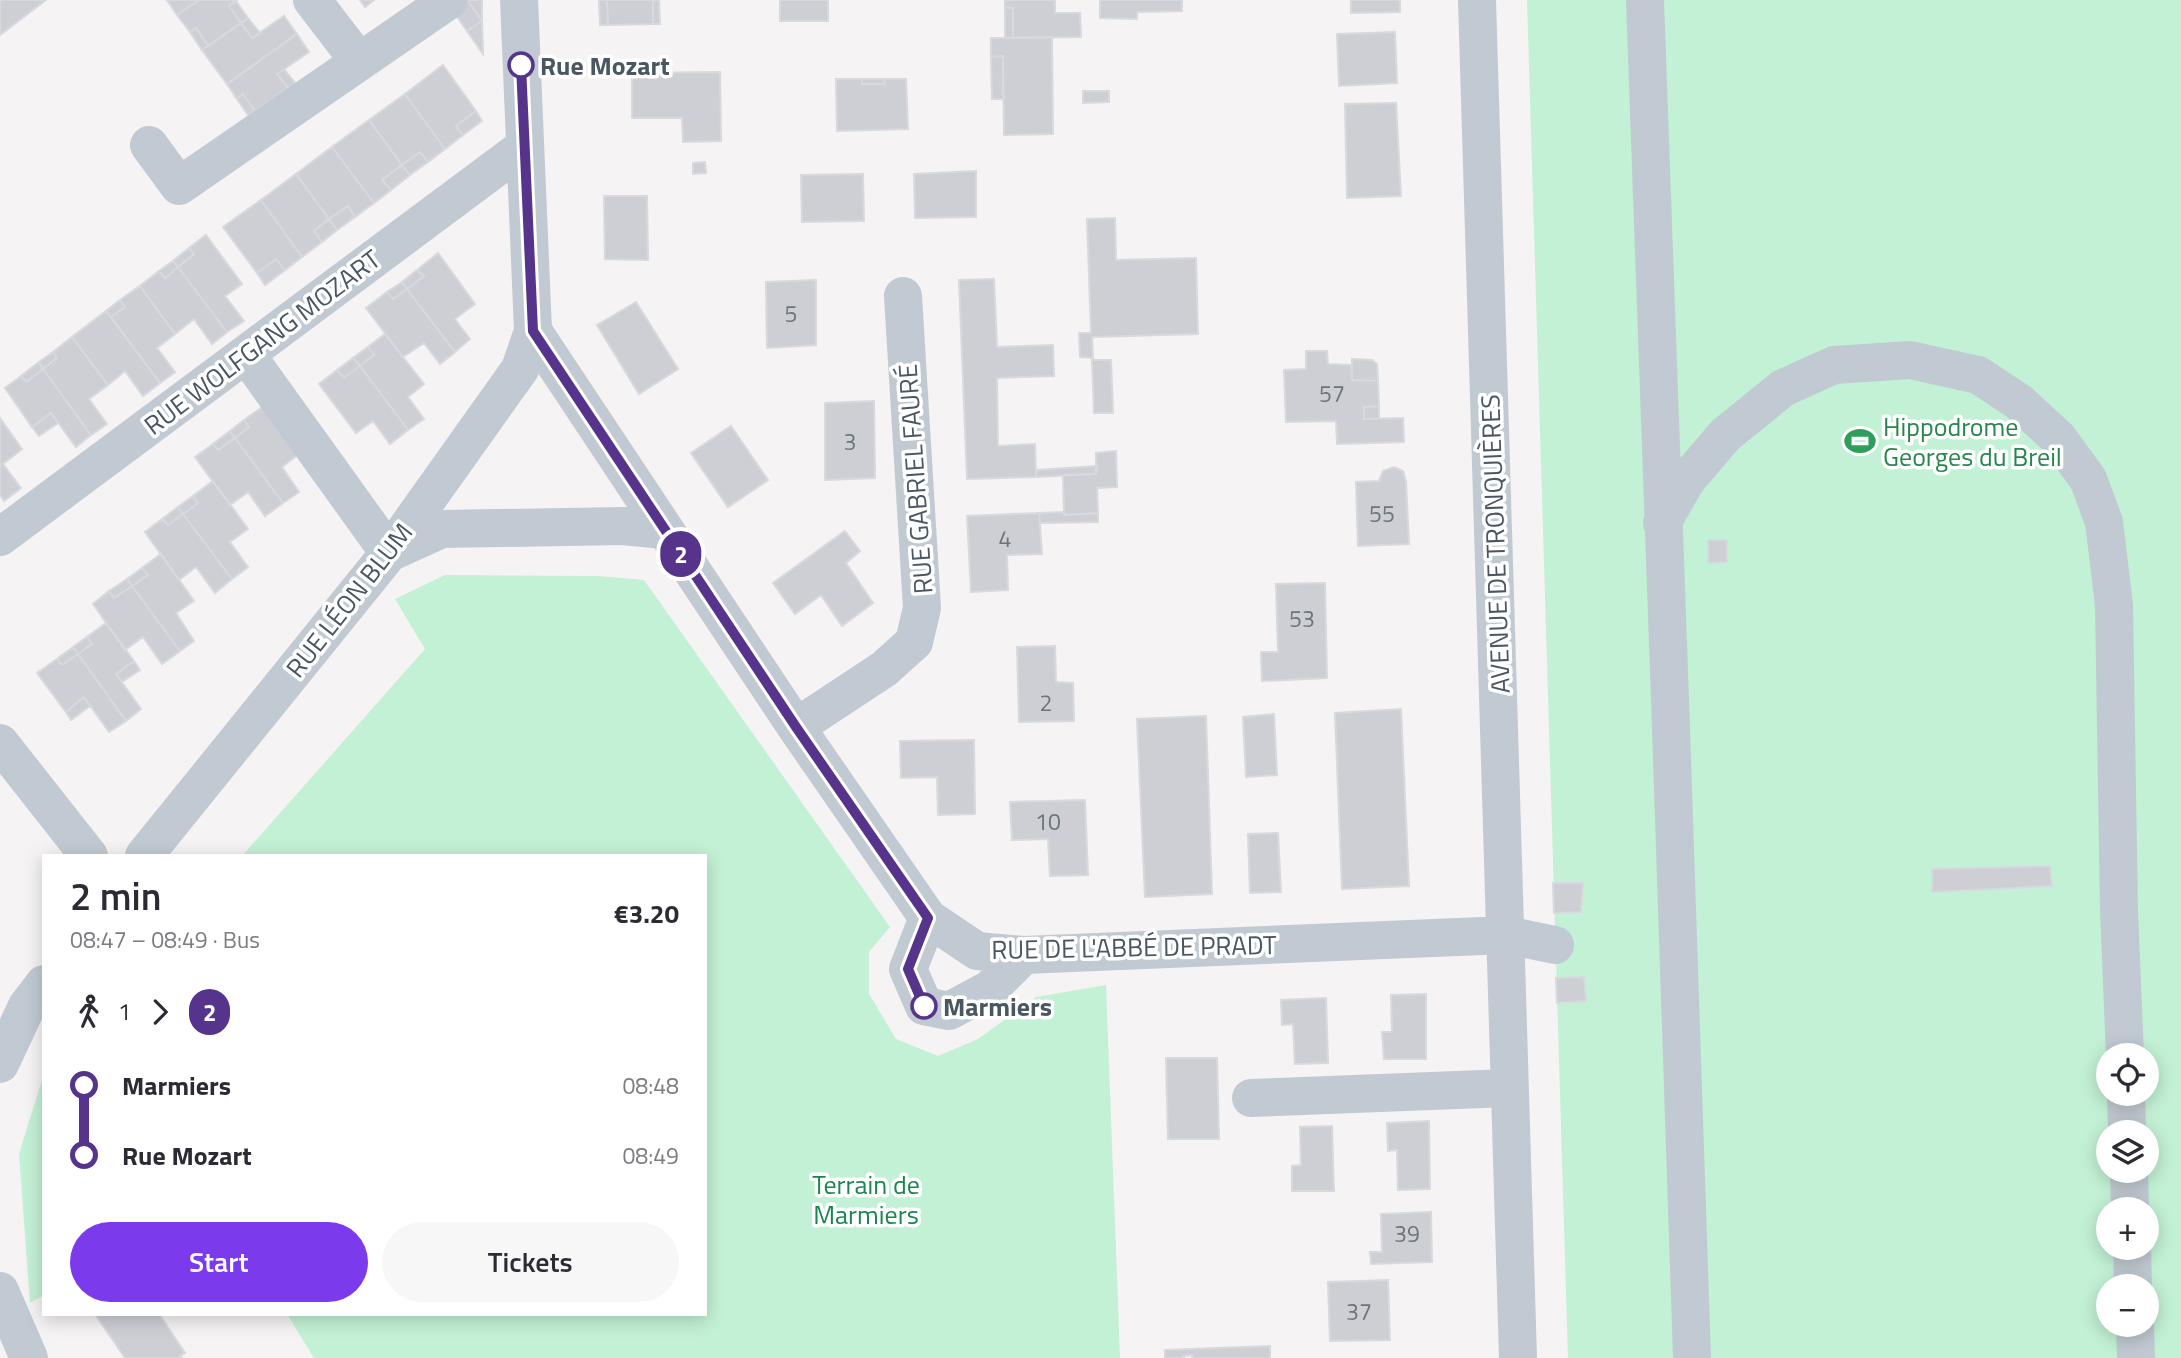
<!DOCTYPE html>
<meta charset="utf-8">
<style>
:root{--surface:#fff;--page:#f7f7f7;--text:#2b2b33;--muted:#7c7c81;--accent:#7c3aed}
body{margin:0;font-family:"Titillium Web",sans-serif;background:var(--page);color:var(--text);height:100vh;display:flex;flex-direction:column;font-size:26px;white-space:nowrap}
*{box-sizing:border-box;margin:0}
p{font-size:23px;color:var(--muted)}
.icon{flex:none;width:38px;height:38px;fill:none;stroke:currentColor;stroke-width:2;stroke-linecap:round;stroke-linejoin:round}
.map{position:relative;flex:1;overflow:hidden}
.drawer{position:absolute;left:42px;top:854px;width:665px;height:462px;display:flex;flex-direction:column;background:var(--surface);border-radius:0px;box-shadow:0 4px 18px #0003}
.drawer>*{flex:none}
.badge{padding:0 14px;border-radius:23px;font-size:24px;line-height:46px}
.buttons{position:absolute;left:2096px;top:1043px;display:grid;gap:14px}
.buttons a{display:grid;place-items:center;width:63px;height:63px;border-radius:50%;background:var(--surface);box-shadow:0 4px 18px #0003;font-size:35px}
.map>.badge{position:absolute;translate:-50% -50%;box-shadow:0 0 0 4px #fff}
.legs{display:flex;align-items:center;gap:10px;height:77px;padding:0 28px;font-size:23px}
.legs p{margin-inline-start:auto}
.head{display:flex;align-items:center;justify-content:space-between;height:119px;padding:0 28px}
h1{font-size:38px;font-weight:600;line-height:52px}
.button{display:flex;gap:14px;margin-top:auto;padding:14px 28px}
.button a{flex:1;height:80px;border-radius:42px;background:var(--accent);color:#fff;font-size:28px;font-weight:600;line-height:80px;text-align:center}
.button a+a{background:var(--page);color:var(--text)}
ul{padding:0 28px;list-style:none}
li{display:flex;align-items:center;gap:24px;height:70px;font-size:26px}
li i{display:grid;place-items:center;width:10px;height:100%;margin:0 9px;background:currentColor}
li i::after{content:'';width:18px;height:18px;margin:-9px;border:5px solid;border-radius:50%;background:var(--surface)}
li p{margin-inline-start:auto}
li:first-child i{background:linear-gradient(#0000 50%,currentColor 0)}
li:last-child i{background:linear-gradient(currentColor 50%,#0000 0)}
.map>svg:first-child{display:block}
</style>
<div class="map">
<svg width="2181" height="1358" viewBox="0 0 2181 1358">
<rect width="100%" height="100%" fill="#f5f3f3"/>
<path fill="#c3f1d5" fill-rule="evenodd" d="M1527 0H2181V1358H1568ZM2109 1055H2147V1094H2109ZM2109 1132H2147V1171H2109ZM2109 1209H2147V1248H2109ZM2109 1286H2147V1325H2109Z
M445 575 598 576 644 580 890 927 869 952V994L896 1039 938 1056 978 1039 1036 997 1106 985 1120 1358H314L287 1314H705V856H242L425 649 395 599Z
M44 1073V1295L30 1303 19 1154Z"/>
<path fill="#cdcfd5" stroke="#d7d9de" stroke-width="2" d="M0 0H46L0 35Z
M167 0H199L177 15Z
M199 0H237L229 6 241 23 208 46 196 28 190 32 177 15Z
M360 0H374L365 7Z
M470 0H482V21L468 1Z
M599 0H607L608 25H600Z
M607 0H656L653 1V24L608 25Z
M659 0 660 24H653V1Z
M780 0H828V21H780Z
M1005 0H1055V13H1080L1081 37 1013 38V8L1005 7Z
M1100 0H1182V11L1137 12V19L1100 18Z
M1351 0H1400V12L1351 13Z
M236 1 248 18 241 23 229 6Z
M468 1 482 21 467 31 453 11Z
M1005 7 1013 8V38H1005Z
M284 16 297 34 227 84 202 50 241 23 252 38Z
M248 18 260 33 252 38 241 23Z
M482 21 483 54 467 31Z
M196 28 208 46 202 50 190 32Z
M1395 32 1397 83 1339 86 1337 34Z
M297 34 309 52 277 74 288 88 255 111 243 94 237 99 227 84Z
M1052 37 1053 134 1004 135 1003 56 991 57V38Z
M1003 56V99H992L991 57Z
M443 65 476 111 456 126 463 135 445 149 405 94Z
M284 69 295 83 288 88 277 74Z
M720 72 721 141 683 142 682 118H632V73Z
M836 79H862V84H885L884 79H906L908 129 837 131Z
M862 79H884L885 84H862Z
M1083 91H1109V102L1083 103Z
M243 94 255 111 248 115 237 99Z
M405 94 445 149 428 162 420 152 402 165 369 120Z
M1396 103 1401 196 1347 198 1345 104Z
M476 111 482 121 463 135 456 126Z
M369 120 402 165 382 180 391 190 374 203 332 147Z
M332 147 374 203 355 217 348 206 329 219 296 174Z
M420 152 428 162 410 175 402 165Z
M705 162 706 173 693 174V163Z
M402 165 410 175 391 190 382 180Z
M976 171V217L915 218 914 174Z
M296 174 329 219 314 231 322 242 302 257 261 200Z
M863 174 864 221 802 222 801 175Z
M604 196H647L648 260 605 259Z
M261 200 302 257 285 270 276 259 257 273 223 227Z
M348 206 355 217 337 230 329 219Z
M1115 218 1116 260 1196 258 1198 334 1092 337 1093 358 1080 357 1079 333H1091L1087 219Z
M329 219 337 230 322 242 314 231Z
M206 235 242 284 225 296 244 321 227 332 178 267 194 254 189 248Z
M189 248 194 254 178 267 173 261Z
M438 253 475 304 455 319 470 339 455 352 407 289 424 276 417 270Z
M276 259 285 270 265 285 257 273Z
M173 261 178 267 165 278 159 271Z
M178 267 227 332 212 344 194 319 175 334 140 286 159 271 165 278Z
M417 270 424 276 407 289 402 282Z
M994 279 997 347 1053 345 1054 376 997 378 998 446 1035 444 1036 477 967 479 959 280Z
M816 280V345L767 348 766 282Z
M402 282 407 289 393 299 387 292Z
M140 286 175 334 157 348 175 372 160 383 111 317 125 307 120 300Z
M407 289 455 352 440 364 424 343 403 357 366 308 387 292 393 299Z
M120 300 125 307 111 317 106 311Z
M636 302 678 369 639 394 597 325Z
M106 311 160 383 143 396 125 371 108 385 72 337Z
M385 334 424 384 408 397 424 419 408 430 360 366 374 355 368 347Z
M72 337 108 385 89 399 107 424 91 435 43 369 57 358 53 352Z
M368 347 374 355 360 366 353 358Z
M1306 351H1327L1328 364 1351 365 1352 380 1378 381 1379 406 1364 407V419L1403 418 1404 442 1337 444 1336 421 1286 422 1284 370 1306 369Z
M53 352 57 358 43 369 39 362Z
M353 358 360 366 344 378 337 370Z
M1352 359 1372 360 1377 364 1378 381 1352 380Z
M1092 360H1111L1113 413H1094Z
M39 362 43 369 26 382 21 376Z
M360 366 408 430 390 444 373 421 356 433 319 384 337 370 344 378Z
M43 369 91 435 76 447 51 413 32 427 5 388 21 376 26 382Z
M874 401 875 478 825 480V403Z
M265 405 299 454 282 467 299 492 283 503 235 438 249 427 244 420Z
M1379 406V419H1364V407Z
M51 413 58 423 39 436 32 427Z
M0 418 22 449 3 464 21 488 4 501 0 495Z
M244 420 249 427 235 438 230 431Z
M731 426 768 480 728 507 691 453Z
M230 431 235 438 218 450 213 444Z
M235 438 283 503 265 516 248 492 230 505 195 457 213 444 218 450Z
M1116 451 1117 487 1097 488 1098 513 1064 515 1063 475 1096 474V453Z
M1097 466 1096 474 1036 477 1037 470Z
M1394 467 1403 471 1406 482 1409 544 1358 546 1356 482 1379 481 1383 471Z
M213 481 248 529 230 542 248 567 232 579 183 514 198 503 193 496Z
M193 496 198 503 183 514 178 507Z
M178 507 183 514 168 525 162 519Z
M1064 512V515L1098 513V522L1040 523 1039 513Z
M1039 513 1042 554 1007 555 1008 590 971 592 967 516Z
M183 514 232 579 215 593 196 567 179 580 145 532 162 519 168 525Z
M845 531 860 551 846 563 873 603 842 626 821 595 795 614 773 583Z
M1708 540H1727V562L1708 563Z
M161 554 194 601 176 613 194 641 180 651 132 586 148 575 142 568Z
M142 568 148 575 132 586 127 579Z
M127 579 132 586 114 598 109 591Z
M1325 583 1327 678 1262 681 1261 652H1278L1276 584Z
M132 586 180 651 162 664 143 637 125 650 93 604 109 591 114 598Z
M106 623 134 661 116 674 141 709 126 721 78 654 92 644 87 637Z
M87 637 92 644 78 654 73 647Z
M1055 646 1056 682 1073 683 1074 721 1019 722 1017 647Z
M73 647 78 654 62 665 57 659Z
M78 654 126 721 109 732 84 697 66 712 37 673 57 659 62 665Z
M134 661 140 670 122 682 116 674Z
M84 697 90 706 71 720 66 712Z
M1401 709 1409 886 1342 889 1335 713Z
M1274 714 1277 775 1246 777 1243 717Z
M1206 716 1212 894 1145 897 1137 719Z
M974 740 975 814 938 815 937 777 901 778 900 741Z
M1085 800 1088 875 1050 876 1048 839 1012 840 1010 802Z
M1278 833 1281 892 1250 893 1248 834Z
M2050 866 2052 886 1932 892V869Z
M1553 883H1583L1581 912 1554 913Z
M1584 977 1586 1001 1557 1003 1556 978Z
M1426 994V1059H1384L1382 1032H1392L1391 995Z
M1326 998 1328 1063 1295 1064 1293 1024 1282 1025 1281 1000Z
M1166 1058H1217L1219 1139H1168Z
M1429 1121 1430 1189 1398 1190 1397 1150 1388 1151 1387 1123Z
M1332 1126 1334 1191H1292V1166L1301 1165 1300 1127Z
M1431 1212 1432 1262 1371 1264 1370 1252H1382L1381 1214Z
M1388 1280 1390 1340 1330 1341 1328 1282Z
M95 1314H159L185 1353 180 1356 182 1358H125Z
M1270 1346V1358H1192V1355L1184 1356V1358H1165V1350Z"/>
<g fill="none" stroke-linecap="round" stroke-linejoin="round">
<path stroke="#c1cad2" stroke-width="38" d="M312 0 358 60
M519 0 533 331 796 727 928 918 977 951 1024 955 1507 935 1555 945
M1477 0 1518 1358
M1645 0C1660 453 1679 905 1692 1358
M149 145 179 186 449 0
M246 354 389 553 442 529 622 526 665 530
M1662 523 1686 481 1725 435 1783 388 1834 365 1910 360 1978 375 2019 402 2058 438 2088 479 2104 522 2114 605 2119 911 2125 1055
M0 537 524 147
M796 727 884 669 914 642 922 608 903 296
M0 743 89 856
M144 856 389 553 520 369 533 331
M928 918 908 969 924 1006 949 1011 990 989 1024 955
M0 1064 27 1006 44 984
M2126 1094 2127 1132
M1251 1098 1509 1088
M2129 1171 2130 1209
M2132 1248 2133 1286
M0 1291 29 1358
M2135 1325 2136 1358"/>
</g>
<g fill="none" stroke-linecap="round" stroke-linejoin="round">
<g stroke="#fff" stroke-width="16">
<path id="line-1" d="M521 65 533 331 796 727 928 918 908 969 924 1006"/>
</g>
<use href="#line-1" stroke="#56348b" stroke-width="10"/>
</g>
<defs>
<g id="stadium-bare" transform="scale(2.415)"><path d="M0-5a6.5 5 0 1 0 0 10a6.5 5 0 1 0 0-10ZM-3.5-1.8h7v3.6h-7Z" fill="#2e9e5b" stroke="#fff" stroke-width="2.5" paint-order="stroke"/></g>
</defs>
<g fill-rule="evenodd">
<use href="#stadium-bare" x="1860" y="441"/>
</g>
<g fill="#fff" stroke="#56348b" stroke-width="3.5">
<circle cx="521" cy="65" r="12"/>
<circle cx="924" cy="1006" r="12"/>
</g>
<g text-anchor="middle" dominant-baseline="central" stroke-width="7" stroke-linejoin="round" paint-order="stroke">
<g font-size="23" fill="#6b747e">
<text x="791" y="313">5</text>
<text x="1332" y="393">57</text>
<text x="850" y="441">3</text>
<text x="1382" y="513">55</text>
<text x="1005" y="538">4</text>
<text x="1302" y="618">53</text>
<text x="1046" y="702">2</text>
<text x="1048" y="821">10</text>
<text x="1407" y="1233">39</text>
<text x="1359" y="1311">37</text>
</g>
<g font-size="26" font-weight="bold" fill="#4a5661" stroke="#fff" text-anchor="start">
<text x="540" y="65">Rue Mozart</text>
<text x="943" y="1006">Marmiers</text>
</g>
<g font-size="26" fill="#4a5661" stroke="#fff">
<text transform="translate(262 342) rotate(-37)">RUE WOLFGANG MOZART</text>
<text transform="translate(915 479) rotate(-94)">RUE GABRIEL FAURÉ</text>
<text transform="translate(1495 544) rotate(-92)">AVENUE DE TRONQUIÈRES</text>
<text transform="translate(349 600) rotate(-52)">RUE LÉON BLUM</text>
<text transform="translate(1134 947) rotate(-1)">RUE DE L'ABBÉ DE PRADT</text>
</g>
<g font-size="26" fill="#27864d" stroke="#fff" text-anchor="start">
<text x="1883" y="426">Hippodrome<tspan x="1883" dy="30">Georges du Breil</tspan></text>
</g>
<g font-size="26" fill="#17864f" stroke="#fff">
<text x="866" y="1184">Terrain de<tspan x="866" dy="30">Marmiers</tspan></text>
</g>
</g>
</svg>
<div class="buttons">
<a><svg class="icon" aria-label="locate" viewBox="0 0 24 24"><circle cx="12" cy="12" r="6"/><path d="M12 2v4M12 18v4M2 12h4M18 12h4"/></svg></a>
<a><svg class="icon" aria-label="layers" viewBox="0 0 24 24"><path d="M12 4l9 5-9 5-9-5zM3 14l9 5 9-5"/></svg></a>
<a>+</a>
<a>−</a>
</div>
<b class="badge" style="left:681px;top:554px;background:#56348b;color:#fff">2</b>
<section class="drawer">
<div class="head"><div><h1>2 min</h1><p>08:47 – 08:49 · Bus</p></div><b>€3.20</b></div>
<div class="legs"><svg class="icon" aria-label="walk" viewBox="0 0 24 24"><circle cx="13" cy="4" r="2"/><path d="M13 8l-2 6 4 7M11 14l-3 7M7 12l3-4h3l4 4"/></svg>1<svg class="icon" aria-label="forward" viewBox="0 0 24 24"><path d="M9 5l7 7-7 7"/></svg><b class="badge" style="background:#56348b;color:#fff">2</b></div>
<ul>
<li><i style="color:#56348b"></i><b>Marmiers</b><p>08:48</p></li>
<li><i style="color:#56348b"></i><b>Rue Mozart</b><p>08:49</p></li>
</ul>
<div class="button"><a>Start</a><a>Tickets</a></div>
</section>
</div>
